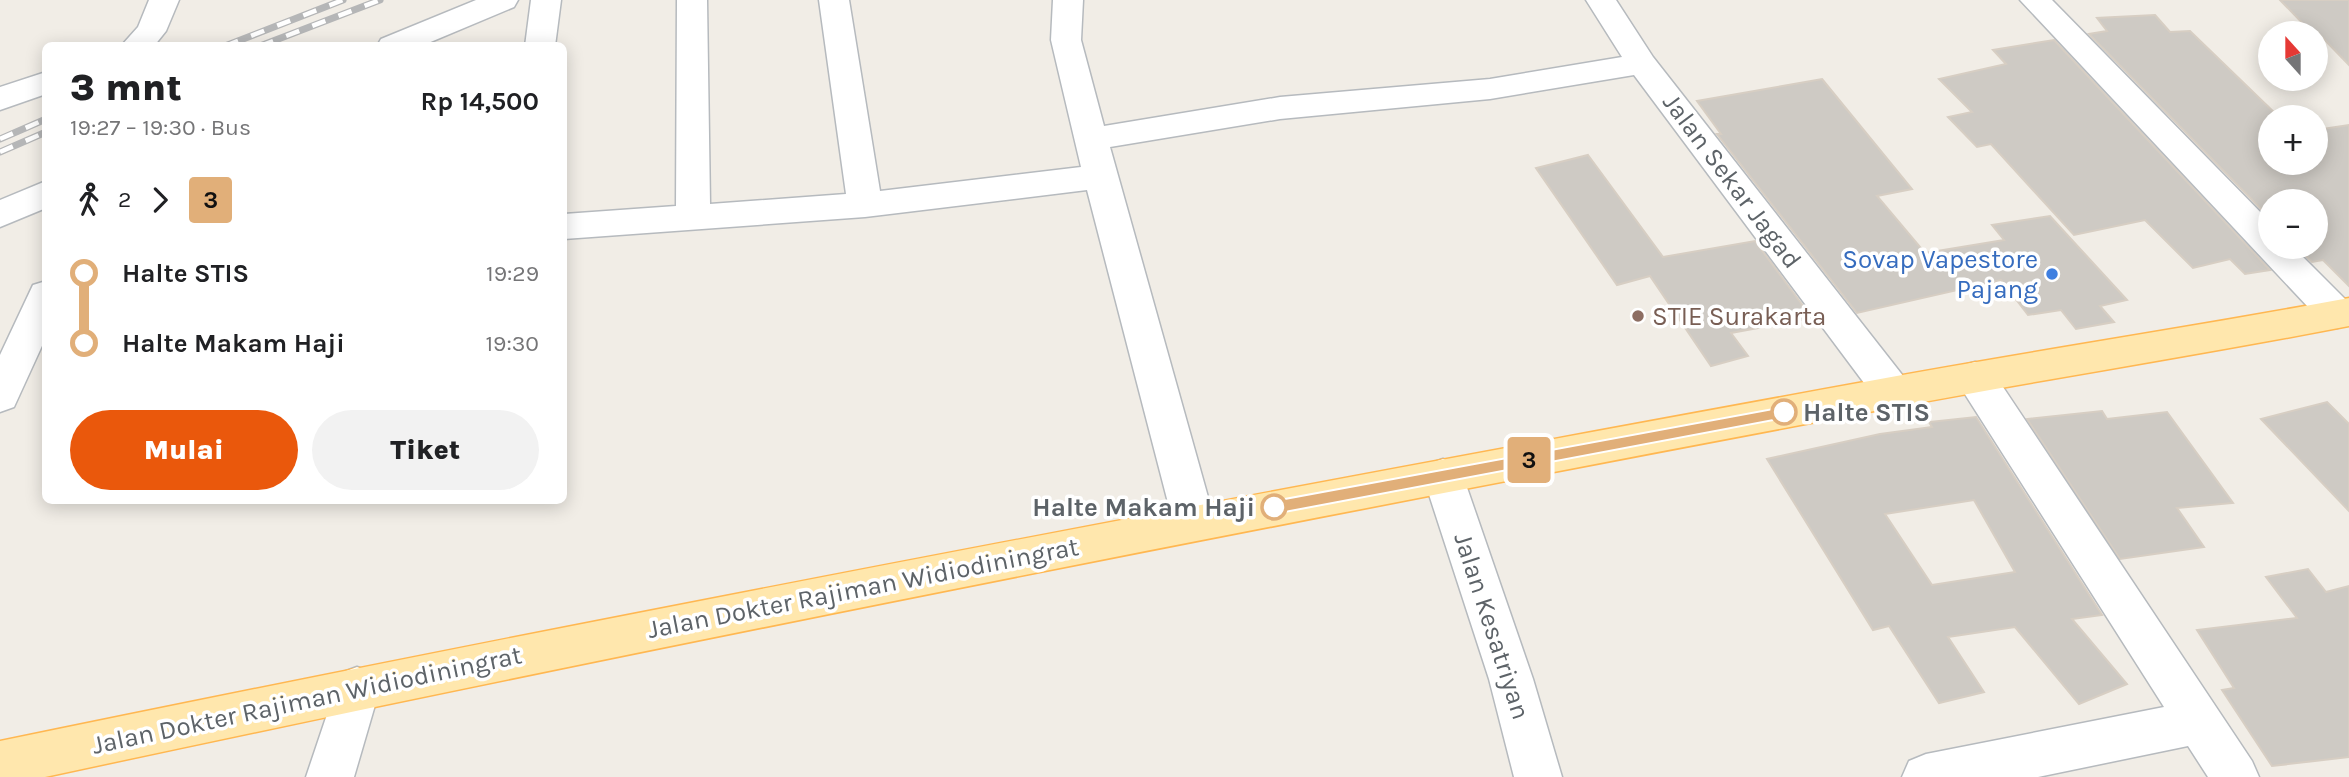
<!DOCTYPE html>
<html lang="id">
<meta charset="utf-8">
<style>
:root{--surface:#fff;--page:#f2f2f2;--text:#202124;--muted:#757577;--accent:#ea580c}
body{margin:0;font-family:Karla,sans-serif;background:var(--page);color:var(--text);height:100vh;display:flex;flex-direction:column;font-size:26px;white-space:nowrap}
*{box-sizing:border-box;margin:0}
p{font-size:23px;color:var(--muted)}
.icon{flex:none;width:38px;height:38px;fill:none;stroke:currentColor;stroke-width:2;stroke-linecap:round;stroke-linejoin:round}
.map{position:relative;flex:1;overflow:hidden}
.sheet{position:absolute;left:42px;top:42px;width:525px;height:462px;display:flex;flex-direction:column;background:var(--surface);border-radius:10px;box-shadow:0 4px 18px #0003}
.sheet>*{flex:none}
.badge{padding:0 14px;border-radius:5px;font-size:24px;line-height:46px}
.needle{width:46px;rotate:339deg}
.tools{position:absolute;left:2258px;top:21px;display:grid;gap:14px}
.tools a{display:grid;place-items:center;width:70px;height:70px;border-radius:50%;background:var(--surface);box-shadow:0 4px 18px #0003;font-size:35px}
.map>.badge{position:absolute;translate:-50% -50%;box-shadow:0 0 0 4px #fff}
.legs{display:flex;align-items:center;gap:10px;height:77px;padding:0 28px;font-size:23px}
.legs p{margin-inline-start:auto}
.headline{display:flex;align-items:center;justify-content:space-between;height:119px;padding:0 28px}
h1{font-size:38px;font-weight:800;line-height:52px}
.button{display:flex;gap:14px;margin-top:auto;padding:14px 28px}
.button a{flex:1;height:80px;border-radius:42px;background:var(--accent);color:#fff;font-size:28px;font-weight:800;line-height:80px;text-align:center}
.button a+a{background:var(--page);color:var(--text)}
ul{padding:0 28px;list-style:none}
li{display:flex;align-items:center;gap:24px;height:70px;font-size:26px}
li i{display:grid;place-items:center;width:10px;height:100%;margin:0 9px;background:currentColor}
li i::after{content:'';width:18px;height:18px;margin:-9px;border:5px solid;border-radius:50%;background:var(--surface)}
li p{margin-inline-start:auto}
li:first-child i{background:linear-gradient(#0000 50%,currentColor 0)}
li:last-child i{background:linear-gradient(currentColor 50%,#0000 0)}
.map>svg:first-child{display:block}
</style>
<div class="map">
<svg width="2349" height="777" viewBox="0 0 2349 777">
<rect width="100%" height="100%" fill="#f1ede6"/>
<path fill="#cecac4" stroke="#d7cec3" stroke-width="2" fill-rule="evenodd" d="M2280 0H2349V65L2318 33H2312Z
M2155 15 2170 32 2190 31 2279 117H2270V163H2315V130L2349 125V286L2323 260 2312 262 2296 247H2315V201H2270V218L2089 34 2107 31 2097 18Z
M2054 40 2270 270 2245 274 2230 259 2193 268 2145 220 2074 235 1991 144 1977 147 1948 117 1972 112 1939 79 2006 64 1993 50Z
M1822 79 1912 189 1877 196 1925 253 2004 240 1992 225 2050 216 2127 300 2100 306 2114 322 2076 329 2061 310 2028 315 2001 280 1857 313 1717 134H1721L1697 101Z
M1588 155 1663 257 1755 241 1812 318 1731 333 1748 356 1711 366 1650 276 1617 285 1536 168Z
M2327 402 2349 424V511L2261 419Z
M2102 411 2107 419 2167 412 2233 503 2177 508 2204 547 2120 559 2027 419Z
M1976 417 2102 615 2072 619 2127 684 2079 704 2015 627 1948 637 1984 692 1939 703 1889 626 1873 630 1767 459 1880 434 1932 427 1929 422ZM1974 500 2015 572 1932 585 1885 514Z
M2308 569 2326 592 2349 586V757L2272 766 2222 690 2234 688 2197 630 2297 618 2266 577Z"/>
<g fill="none" stroke-linecap="round" stroke-linejoin="round">
<g stroke="#b6babe" stroke-width="3">
<path id="minor" d="M149 0H179L166 31 154 46H121L138 27Z
M476 0H518L514 7 421 46H377L381 39Z
M531 0H561L555 46H525Z
M677 0H707L710 204 846 194 819 0H849L880 191 1081 167 1051 40 1053 0H1083L1081 40 1104 126 1280 97 1490 79 1622 57 1586 0H1616L1653 57 1907 381 1912 392 1907 403 1893 407 1879 403 1634 75 1490 99 1280 119 1110 147 1215 522 1209 535 1194 540 1179 535 1173 522 1087 190 865 217 564 239V214L676 206Z
M2020 0H2052L2270 222V247H2293L2349 303V324L2337 328 2324 324Z
M46 72V94L0 110V87Z
M46 181V208L0 227V200Z
M46 281V337L14 407 0 412V355L33 285Z
M1975 362 1989 366 2252 761 2259 777H2208L2188 746 2038 777H1902L1909 761 1926 754 2164 707 1961 388 1956 377 1961 366Z
M1443 459 1457 464 1463 476 1533 679 1562 777H1514L1489 679 1423 476 1429 464Z
M357 667 373 673 380 688 354 777H306L341 673Z"/>
</g>
<g stroke="#ffb751" stroke-width="3">
<path id="major" d="M2349 298V326C2195 356 2039 380 1885 409 1270 525 657 645 45 777H0V741C620 613 1241 496 1864 382 2025 352 2188 328 2349 298Z"/>
</g>
<use href="#minor" fill="#fff" fill-rule="evenodd"/>
<use href="#major" fill="#ffe7ad" fill-rule="evenodd"/>
<g stroke="#b5b6b7" stroke-width="7">
<path id="rail" d="M225 46 343 0
M260 46 380 0
M0 139 46 119
M0 152 46 132"/>
</g>
<use href="#rail" stroke="#fff" stroke-width="4.5" stroke-dasharray="14" stroke-linecap="butt"/>
</g>
<path fill="#e1af79" stroke="#fff" stroke-width="2" d="M1784 407 1791 412 1784 418 1274 514 1267 507 1274 501Z"/>
<circle fill="#3f7fe0" stroke="#fff" stroke-width="2.5" cx="2052" cy="274" r="7"/>
<circle fill="#8d6e63" stroke="#fff" stroke-width="2.5" cx="1638" cy="316" r="7"/>
<g fill="#fff" stroke="#e1af79" stroke-width="3.5">
<circle cx="1784" cy="412" r="12"/>
<circle cx="1274" cy="507" r="12"/>
</g>
<g text-anchor="middle" dominant-baseline="central" stroke-width="7" stroke-linejoin="round" paint-order="stroke">
<g font-size="26" fill="#5d6368" stroke="#fff">
<text transform="translate(1732 181) rotate(53)">Jalan Sekar Jagad</text>
<text transform="translate(863 588) rotate(-11)">Jalan Dokter Rajiman Widiodiningrat</text>
<text transform="translate(1492 626) rotate(72)">Jalan Kesatriyan</text>
<text transform="translate(307 700) rotate(-12)">Jalan Dokter Rajiman Widiodiningrat</text>
</g>
<g font-size="26" fill="#366cbe" stroke="#fff" text-anchor="end">
<text x="2038" y="259">Sovap Vapestore<tspan x="2038" dy="30">Pajang</tspan></text>
</g>
<g font-size="26" fill="#785e54" stroke="#fff" text-anchor="start">
<text x="1652" y="316">STIE Surakarta</text>
</g>
<g font-size="26" font-weight="bold" fill="#5d6368" stroke="#fff" text-anchor="start">
<text x="1803" y="412">Halte STIS</text>
<text x="1255" y="507" text-anchor="end">Halte Makam Haji</text>
</g>
</g>
</svg>
<div class="tools">
<a><svg class="needle" viewBox="-14 -14 28 28"><path d="M0-13l5 13h-10z" fill="#e53935"/><path d="M0 13l5-13h-10z" fill="#757577"/></svg></a>
<a>+</a>
<a>−</a>
</div>
<b class="badge" style="left:1529px;top:460px;background:#e1af79;color:#111">3</b>
<section class="sheet">
<div class="headline"><div><h1>3 mnt</h1><p>19:27 – 19:30 · Bus</p></div><b>Rp 14,500</b></div>
<div class="legs"><svg class="icon" aria-label="walk" viewBox="0 0 24 24"><circle cx="13" cy="4" r="2"/><path d="M13 8l-2 6 4 7M11 14l-3 7M7 12l3-4h3l4 4"/></svg>2<svg class="icon" aria-label="forward" viewBox="0 0 24 24"><path d="M9 5l7 7-7 7"/></svg><b class="badge" style="background:#e1af79;color:#111">3</b></div>
<ul>
<li><i style="color:#e1af79"></i><b>Halte STIS</b><p>19:29</p></li>
<li><i style="color:#e1af79"></i><b>Halte Makam Haji</b><p>19:30</p></li>
</ul>
<div class="button"><a>Mulai</a><a>Tiket</a></div>
</section>
</div>
